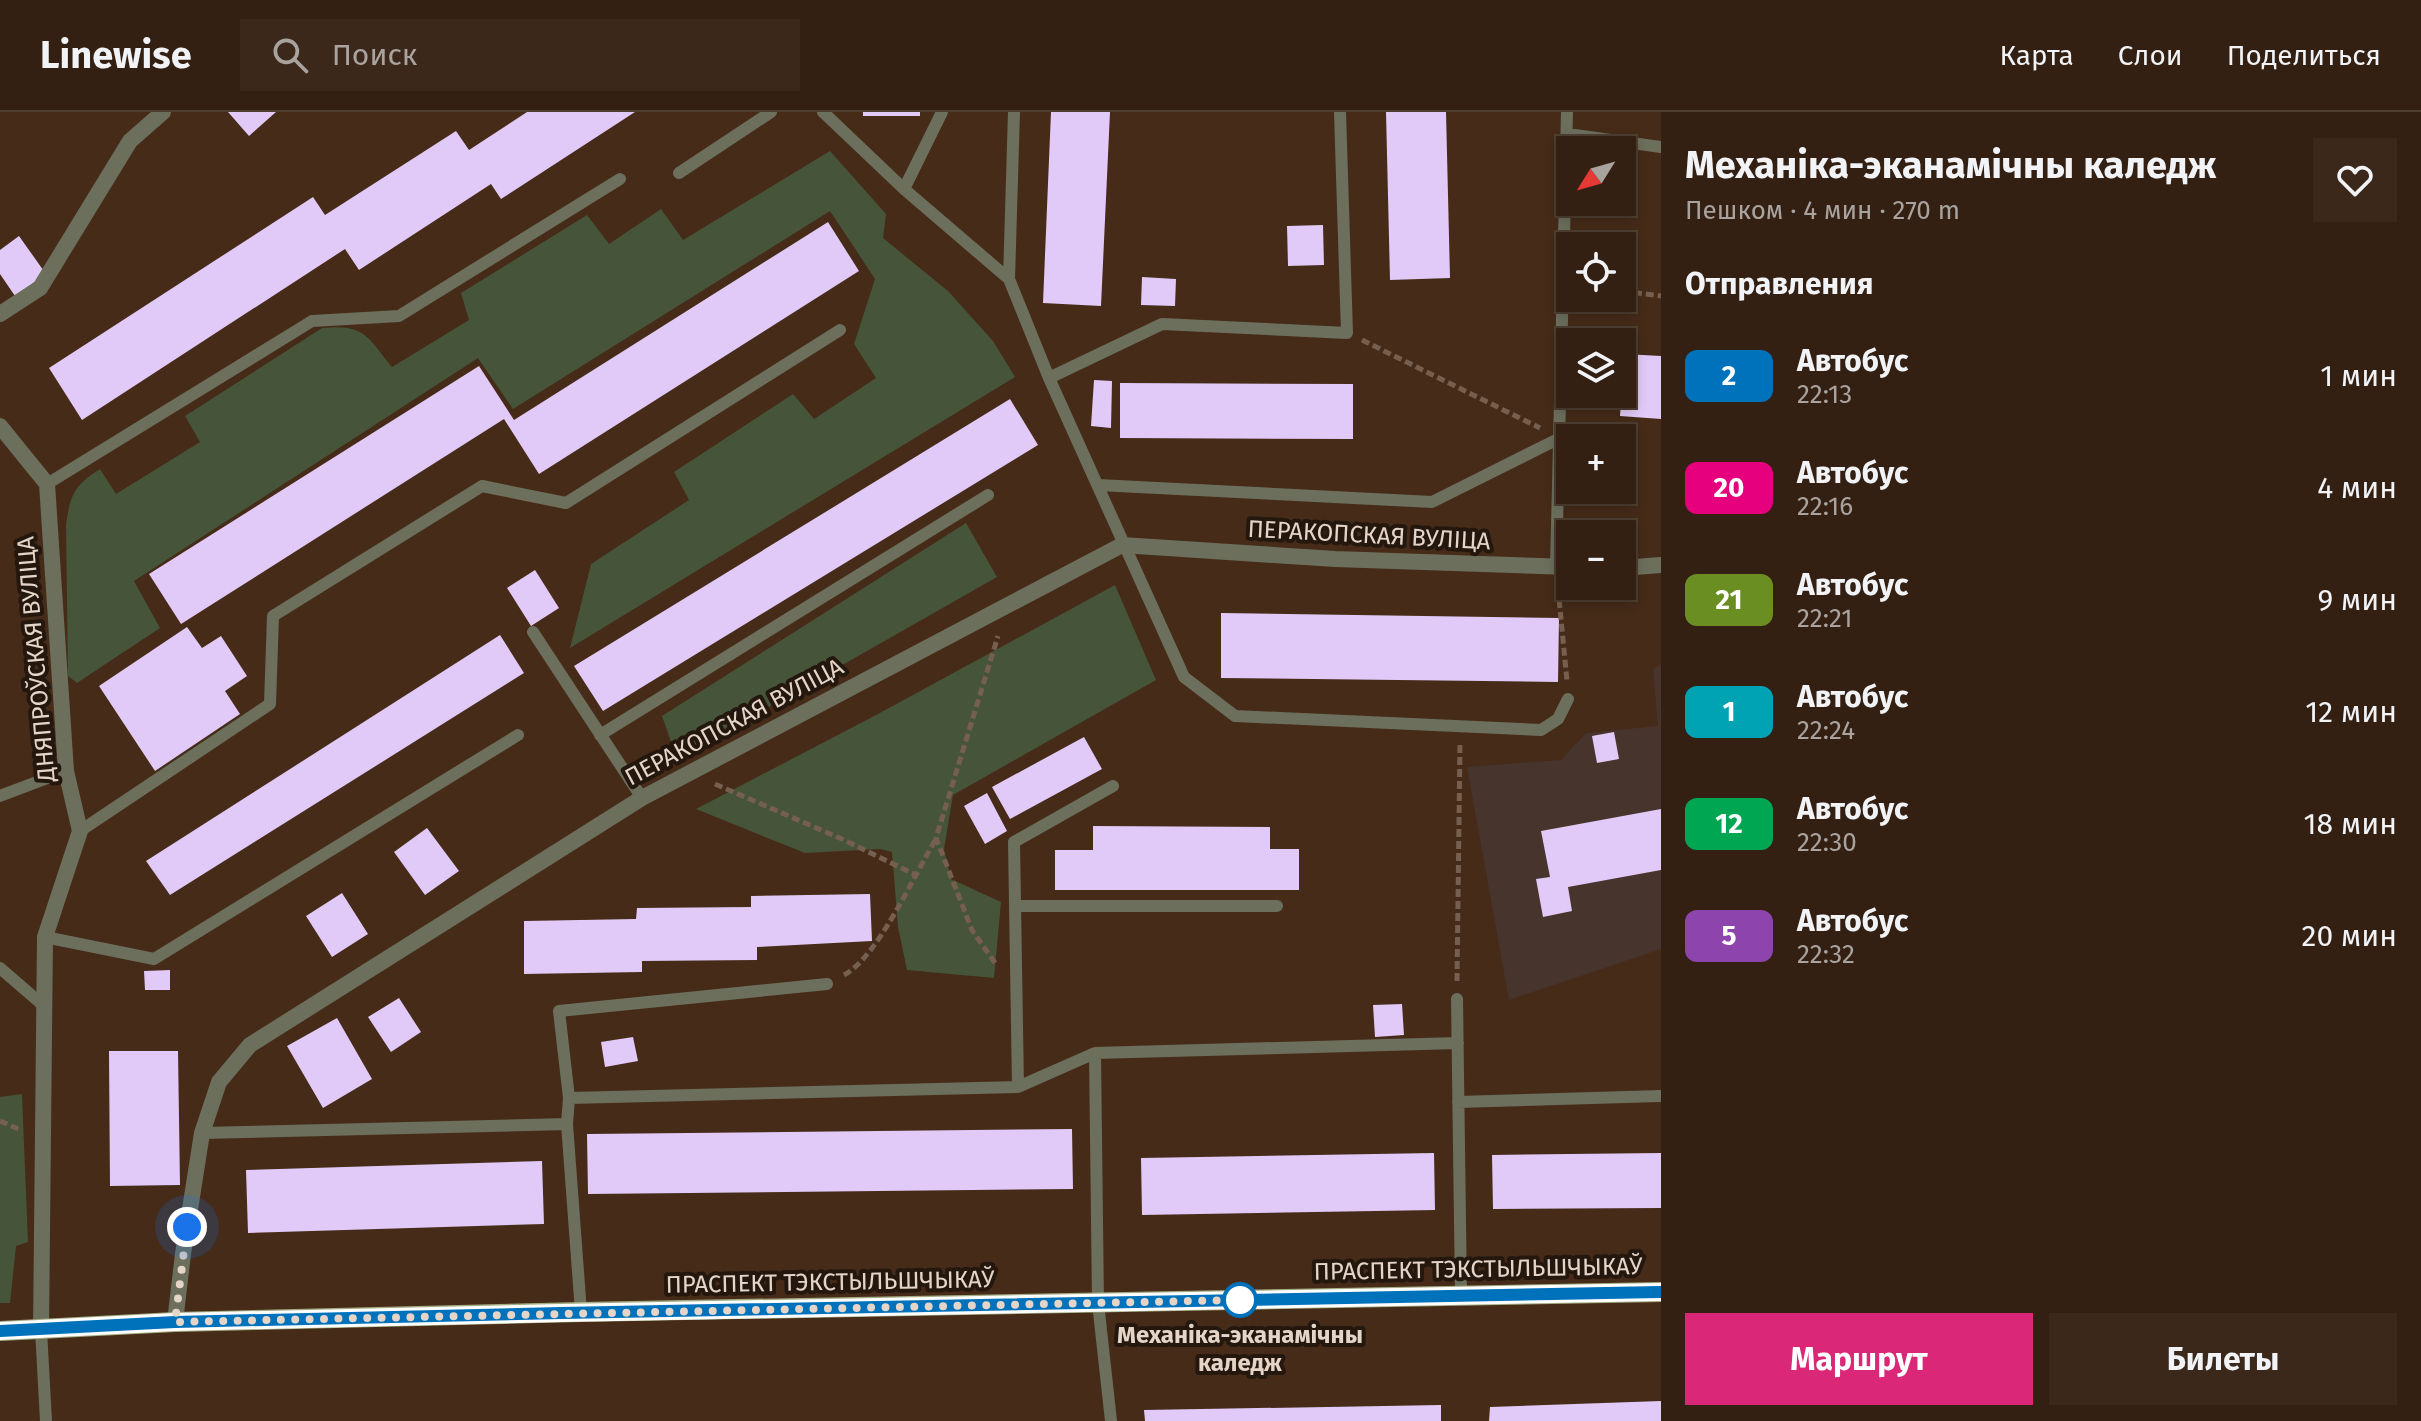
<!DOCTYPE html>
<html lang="ru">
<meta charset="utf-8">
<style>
:root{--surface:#342012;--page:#3c281b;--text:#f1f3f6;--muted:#a9a39f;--line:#4e3e32;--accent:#db2777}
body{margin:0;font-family:"Fira Sans",sans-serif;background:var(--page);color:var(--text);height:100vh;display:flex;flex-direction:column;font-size:30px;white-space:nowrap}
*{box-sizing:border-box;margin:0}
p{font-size:26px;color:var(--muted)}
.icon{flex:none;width:44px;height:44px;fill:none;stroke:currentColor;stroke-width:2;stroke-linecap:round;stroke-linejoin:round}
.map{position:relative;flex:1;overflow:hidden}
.sheet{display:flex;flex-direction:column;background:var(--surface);width:760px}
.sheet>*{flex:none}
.badge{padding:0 16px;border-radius:12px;font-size:28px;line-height:52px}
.needle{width:52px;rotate:233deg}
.buttons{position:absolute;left:1556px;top:24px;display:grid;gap:16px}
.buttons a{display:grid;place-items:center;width:80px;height:80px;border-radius:0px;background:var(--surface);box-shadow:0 4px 12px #0003,0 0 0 2px var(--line);font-size:40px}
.you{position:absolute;width:40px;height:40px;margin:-20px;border:6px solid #fff;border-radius:50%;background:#1a73e8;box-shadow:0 0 0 12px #1a73e833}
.map>.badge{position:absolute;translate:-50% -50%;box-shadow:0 0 0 4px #fff}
h2{padding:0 24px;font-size:30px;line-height:72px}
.round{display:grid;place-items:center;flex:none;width:84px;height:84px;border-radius:0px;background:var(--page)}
.summary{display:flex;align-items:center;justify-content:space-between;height:136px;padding:0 24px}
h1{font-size:38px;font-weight:700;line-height:60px}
.action{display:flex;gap:16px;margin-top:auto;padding:16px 24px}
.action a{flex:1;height:92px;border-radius:0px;background:var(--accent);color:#fff;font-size:32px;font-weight:700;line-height:92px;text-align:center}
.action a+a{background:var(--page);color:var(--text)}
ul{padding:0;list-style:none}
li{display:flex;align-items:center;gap:24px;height:112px;padding:0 24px}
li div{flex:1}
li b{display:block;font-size:30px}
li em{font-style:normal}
li .badge{min-width:88px;font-weight:700;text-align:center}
header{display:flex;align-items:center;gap:48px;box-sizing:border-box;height:112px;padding:0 40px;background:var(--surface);border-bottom:2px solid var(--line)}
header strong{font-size:38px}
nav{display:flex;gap:44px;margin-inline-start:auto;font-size:28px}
.search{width:560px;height:72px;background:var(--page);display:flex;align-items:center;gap:20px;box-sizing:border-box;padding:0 28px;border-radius:0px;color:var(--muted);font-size:30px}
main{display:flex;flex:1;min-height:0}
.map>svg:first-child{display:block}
</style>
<header>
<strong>Linewise</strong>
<div class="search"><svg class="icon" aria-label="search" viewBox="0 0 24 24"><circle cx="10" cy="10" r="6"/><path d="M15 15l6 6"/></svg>Поиск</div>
<nav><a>Карта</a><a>Слои</a><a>Поделиться</a></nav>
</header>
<main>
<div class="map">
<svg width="1661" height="1309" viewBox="0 0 1661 1309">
<rect width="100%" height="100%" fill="#452b18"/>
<path fill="#47352d" d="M1661 552V837L1509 888 1467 655 1561 648 1586 621 1658 614 1653 557Z"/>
<path fill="#465439" d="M830 39 886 102 883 126 948 179 993 229 1015 265 570 536 591 452 689 388 674 360 793 282 814 307 876 266 854 232 875 167 830 99 513 297 478 246 134 469 160 516 77 571 68 564 66 413C70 384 74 373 100 357L116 382 200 330 185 304 322 216C366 212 367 225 392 255L469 208 461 181 587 103 609 132 661 97 683 128Z
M966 411 997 465 677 647 662 604Z
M1115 473 1156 568 953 683 944 737 951 767 1001 790 994 866 907 858 898 815 892 740 880 737 805 741 696 697 878 602Z
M22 982 28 1130 16 1134 10 1191H0V985Z"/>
<path fill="#e1caf7" d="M228 0H276L249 24Z
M527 0H635L501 87 491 72 359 158 345 137 82 308 49 256 313 85 325 103 456 19 469 38Z
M863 0H920V4H863Z
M1051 0H1110L1101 194 1043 191Z
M1386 0H1446L1450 166 1390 168Z
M828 110 859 159 539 362 504 307 181 512 149 462 479 254 514 308Z
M1323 113 1324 153 1288 154 1287 114Z
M19 124 46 162 15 184 0 162V138Z
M1142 165 1176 167 1175 194 1141 193Z
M1624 242 1661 244V307L1620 304Z
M1094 268 1112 269 1111 316 1091 314Z
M1120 271 1353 272V327L1120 326Z
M1010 287 1038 333 603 599 574 554Z
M535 458 559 496 531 514 507 476Z
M1221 501 1559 506 1558 570 1221 566Z
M187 515 202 536 221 524 247 564 225 579 240 602 155 659 99 574Z
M500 523 524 561 170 783 146 749Z
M1614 620 1619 647 1597 651 1592 624Z
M1084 625 1102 657 1010 707 992 675Z
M987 681 1007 719 985 732 964 694Z
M1661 697V758L1568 775 1572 799 1543 805 1536 767 1550 765 1541 719Z
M1093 714 1270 715V737H1299V778H1055V738H1093Z
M427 716 459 759 425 783 394 740Z
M342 781 368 822 332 845 306 804Z
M870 782 872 829 757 835V848L642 849V860L524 862V809L636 807 637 796 751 795V784Z
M170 858V878H145L144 859Z
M399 886 421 920 391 940 368 905Z
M1402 892 1404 923 1375 925 1373 893Z
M337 906 372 967 323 996 287 934Z
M633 925 638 949 605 955 601 930Z
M109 939H178L180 1073 110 1074Z
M1072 1017 1073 1077 588 1082 587 1022Z
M1434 1041 1435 1098 1142 1103 1141 1046Z
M1661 1041V1096L1493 1097 1492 1043Z
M542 1049 544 1112 248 1121 246 1058Z
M1661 1289V1309H1489L1490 1295Z
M1441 1293V1309H1145L1144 1298Z"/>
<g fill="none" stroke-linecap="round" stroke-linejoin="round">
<path stroke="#765f4e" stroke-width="5" stroke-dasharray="8 4" stroke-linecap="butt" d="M1622 179 1661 184
M1362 228 1540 316
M1558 476 1567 569
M715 672 842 727 914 762
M995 851 972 818 936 726 998 524
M844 863C878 845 914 763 936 727
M1457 869 1460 631
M0 1009 21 1018"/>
<path stroke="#6c6f5c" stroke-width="12" d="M823 0 904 77
M942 0 904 77 1009 167
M1014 0 1009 167 1049 266
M1340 0 1347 221 1162 212 1049 266 1184 565 1235 604 1541 618 1558 607 1568 587
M1568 22 1661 35
M679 61 771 0
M47 372 312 209 399 204 620 67
M1098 373 1432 390 1560 326
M1556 455 1567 0
M533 520 642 686
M600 623 988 383
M0 684 66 659
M80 719 270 592 273 504 482 374 566 391 840 218
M1015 794H1277
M45 825 154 847 518 623
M0 856 44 894
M1457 887 1461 1183
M1095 941 1098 1191 1111 1309
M1018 975 1014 730 1113 674
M569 986 1018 975 1095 941 1458 931
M1458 990 1661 984
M567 1012 569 986 559 899 827 872
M202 1021 567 1012 581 1200
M41 1218 46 1309"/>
<path stroke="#6c6f5c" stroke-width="16" d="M0 202 40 176 130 29 163 0
M0 314 47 372 66 659 80 719 45 825 41 1218
M1622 456 1661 453
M175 1210 183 1142 202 1021 219 970 250 933 642 686 1122 433 1335 447 1570 455"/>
<path stroke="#a4ac83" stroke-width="20" d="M0 1219 175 1210 581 1200 1661 1180"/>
</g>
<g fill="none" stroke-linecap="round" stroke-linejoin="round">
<g stroke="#fff" stroke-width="18">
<path id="line" d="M0 1219 175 1210 561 1201 1661 1180"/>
</g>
<use href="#line" stroke="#0072bc" stroke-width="12"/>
<path stroke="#e5d5c9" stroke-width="8" stroke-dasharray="0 14.4" d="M187 1115 175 1210 1240 1188"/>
</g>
<circle fill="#fff" stroke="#0072bc" stroke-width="4" cx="1240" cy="1188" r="16"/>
<g text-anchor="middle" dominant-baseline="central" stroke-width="8" stroke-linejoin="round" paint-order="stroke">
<g font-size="24" fill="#e5d5c9" stroke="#23170e">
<text transform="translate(1369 423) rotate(3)">ПЕРАКОПСКАЯ ВУЛІЦА</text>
<text transform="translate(36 547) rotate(-95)">ДНЯПРОЎСКАЯ ВУЛІЦА</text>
<text transform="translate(734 610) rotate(-28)">ПЕРАКОПСКАЯ ВУЛІЦА</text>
<text transform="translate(1478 1157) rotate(-1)">ПРАСПЕКТ ТЭКСТЫЛЬШЧЫКАЎ</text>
<text transform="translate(830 1170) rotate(-1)">ПРАСПЕКТ ТЭКСТЫЛЬШЧЫКАЎ</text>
</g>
<g font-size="24" font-weight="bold" fill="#e5d5c9" stroke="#23170e">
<text x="1240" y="1223">Механіка-эканамічны<tspan x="1240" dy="28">каледж</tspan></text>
</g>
</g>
</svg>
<div class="buttons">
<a><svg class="needle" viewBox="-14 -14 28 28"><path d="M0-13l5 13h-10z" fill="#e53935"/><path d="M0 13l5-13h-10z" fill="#a9a39f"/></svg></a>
<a><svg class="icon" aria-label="locate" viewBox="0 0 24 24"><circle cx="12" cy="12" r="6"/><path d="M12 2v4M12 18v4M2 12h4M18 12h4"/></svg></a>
<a><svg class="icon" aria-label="layers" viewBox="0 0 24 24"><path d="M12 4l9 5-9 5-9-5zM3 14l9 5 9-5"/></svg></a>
<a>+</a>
<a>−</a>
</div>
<div class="you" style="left:187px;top:1115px"></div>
</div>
<section class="sheet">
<div class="summary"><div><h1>Механіка-эканамічны каледж</h1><p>Пешком · 4 мин · 270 m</p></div><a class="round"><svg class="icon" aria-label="heart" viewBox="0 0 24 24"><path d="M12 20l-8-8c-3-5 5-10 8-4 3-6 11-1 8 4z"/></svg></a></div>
<h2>Отправления</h2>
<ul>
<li><span class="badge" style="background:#0072bc;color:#fff">2</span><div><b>Автобус</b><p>22:13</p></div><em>1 мин</em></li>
<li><span class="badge" style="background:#e6007e;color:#fff">20</span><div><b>Автобус</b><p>22:16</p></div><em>4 мин</em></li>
<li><span class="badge" style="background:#6b8e23;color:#fff">21</span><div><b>Автобус</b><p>22:21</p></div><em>9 мин</em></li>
<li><span class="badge" style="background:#00a3b4;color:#fff">1</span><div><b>Автобус</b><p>22:24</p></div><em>12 мин</em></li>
<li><span class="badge" style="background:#00a651;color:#fff">12</span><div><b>Автобус</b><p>22:30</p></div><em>18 мин</em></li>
<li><span class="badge" style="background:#8e44ad;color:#fff">5</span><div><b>Автобус</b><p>22:32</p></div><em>20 мин</em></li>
</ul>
<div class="action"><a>Маршрут</a><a>Билеты</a></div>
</section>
</main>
